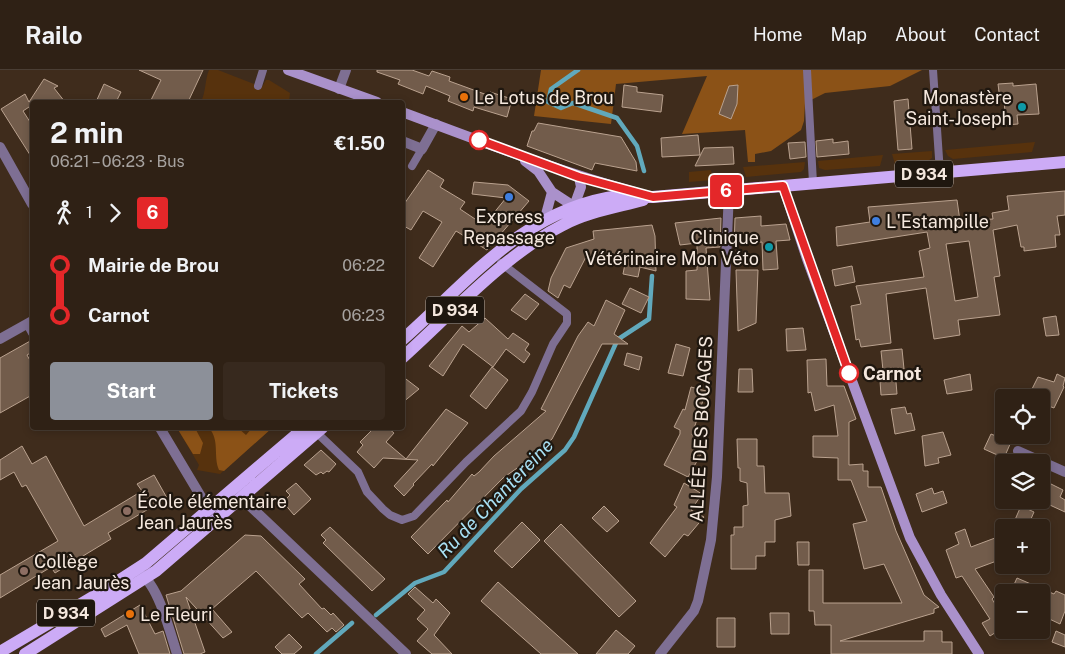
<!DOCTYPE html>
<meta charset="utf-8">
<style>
:root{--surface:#2f2115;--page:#37291e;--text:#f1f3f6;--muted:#a7a3a0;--line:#4a3e34;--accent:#8c9099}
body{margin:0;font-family:"Public Sans",sans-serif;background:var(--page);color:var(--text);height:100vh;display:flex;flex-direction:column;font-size:19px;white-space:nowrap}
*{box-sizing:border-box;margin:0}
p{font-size:16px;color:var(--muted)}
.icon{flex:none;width:28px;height:28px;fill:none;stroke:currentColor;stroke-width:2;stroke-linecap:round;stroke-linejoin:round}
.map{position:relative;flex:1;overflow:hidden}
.drawer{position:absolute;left:30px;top:30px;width:375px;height:330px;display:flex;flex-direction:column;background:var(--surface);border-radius:5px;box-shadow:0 2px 8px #0003,0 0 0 1px var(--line)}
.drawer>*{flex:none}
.badge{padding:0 10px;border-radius:4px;font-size:18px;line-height:32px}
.tools{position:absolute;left:995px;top:319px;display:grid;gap:10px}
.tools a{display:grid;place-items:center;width:55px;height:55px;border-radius:5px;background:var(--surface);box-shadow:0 2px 8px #0003,0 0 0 1px var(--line);font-size:25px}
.map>.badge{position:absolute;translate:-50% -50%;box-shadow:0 0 0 2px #fff}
.legs{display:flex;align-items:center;gap:8px;height:55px;padding:0 20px;font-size:16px}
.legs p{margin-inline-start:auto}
.head{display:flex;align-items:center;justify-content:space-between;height:85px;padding:0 20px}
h1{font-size:28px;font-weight:700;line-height:38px}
.button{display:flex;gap:10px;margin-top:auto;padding:10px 20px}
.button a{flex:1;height:58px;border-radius:5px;background:var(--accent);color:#fff;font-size:20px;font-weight:700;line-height:58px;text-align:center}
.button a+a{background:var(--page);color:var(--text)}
ul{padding:0 20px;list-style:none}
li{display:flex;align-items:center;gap:18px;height:50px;font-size:19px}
li i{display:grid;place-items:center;width:8px;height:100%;margin:0 6px;background:currentColor}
li i::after{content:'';width:12px;height:12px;margin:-6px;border:4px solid;border-radius:50%;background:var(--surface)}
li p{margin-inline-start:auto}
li:first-child i{background:linear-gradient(#0000 50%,currentColor 0)}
li:last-child i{background:linear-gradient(currentColor 50%,#0000 0)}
header{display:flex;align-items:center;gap:30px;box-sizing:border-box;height:70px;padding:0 25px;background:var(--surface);border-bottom:1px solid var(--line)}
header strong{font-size:24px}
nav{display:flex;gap:28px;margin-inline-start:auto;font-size:18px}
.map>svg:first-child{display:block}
</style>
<header>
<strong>Railo</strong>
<nav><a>Home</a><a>Map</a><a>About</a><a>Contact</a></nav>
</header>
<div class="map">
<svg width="1065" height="584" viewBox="0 0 1065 584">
<rect width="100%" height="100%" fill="#3f2c1c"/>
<path fill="#57320d" d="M209 0H218L262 17 266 10H269L290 23 289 32H201C206 22 205 9 209 0Z
M1035 72 1032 82 953 89 948 86 945 80Z
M932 81V88L928 91 895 94 892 84Z
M883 85 880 96 825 100 819 98 818 91Z
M805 92 804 99 801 102 746 107 743 97Z
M711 100 713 110 689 112V102Z
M177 358H272L220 404 197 400 199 395Z"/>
<path fill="#8b5217" d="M541 0H922L890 16 825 23 805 33 804 51 801 60 771 81 755 84V92H748L745 60 682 64 707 6 616 14 611 54 534 46Z
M177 358H195L203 373 200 384H193Z
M209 358H238L246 365 252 358H272L224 401 219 400C213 386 220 370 209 358Z"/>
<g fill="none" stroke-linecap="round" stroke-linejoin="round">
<path stroke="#61a9bc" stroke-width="4.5" d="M578 0 551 19 548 32 561 38 573 33 617 48 637 76 644 101
M620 268 649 249 652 206
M376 545 415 513 444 502 521 419 565 380 574 367 616 273
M316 584 352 553"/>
</g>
<path fill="#725c4b" stroke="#baa28f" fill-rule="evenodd" d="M139 0H203L188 32H150L161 10Z
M377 0H412L429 6 432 1 450 7 449 11 490 26V22L512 29 507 47 474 37 473 41 448 31 450 26 426 16 423 24 398 14 400 10 377 2Z
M44 9 58 16 54 18 65 32H30L32 35 23 41 32 55V88L1 39 25 24 29 32Z
M1013 13V16L1036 14 1039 44 1017 45 1018 54 1006 55 1004 30H1000L998 14Z
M104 14 121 22 116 32H96Z
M624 15 637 17V22L663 25 661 42 622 37Z
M738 15 737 34 731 49 719 44 729 16Z
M908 29 912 79 898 80 894 31Z
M538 53 621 67 636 92 637 101 595 93 592 100 527 76 532 61H534Z
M698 65 700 85 662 87 661 68Z
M833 69V73L848 71 849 84 817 87 816 71Z
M805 72 806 87 790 89 788 73Z
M733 77 734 94 695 96 704 78Z
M428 100 444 110 440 117 465 132 460 139 484 155 506 128 472 124 474 112 508 115 529 131 487 180 456 161 433 197 419 188 442 152 423 141 411 160 402 155V137Z
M1065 121V145L1057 146 1060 165H1055L1056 177 1024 181V177H1021L1017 155 993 160 1000 206 994 207 1000 245 958 250 960 265 934 269 926 218 886 224 891 273 861 277 859 269 856 270 851 236 861 234 856 216 924 207 919 181 930 178 927 162 837 176 836 157 870 152 868 137 957 130 960 151 993 149 992 143 1009 140 1007 126ZM969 171 978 227 955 231 946 174Z
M761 146V156L786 154 790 170 776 171 778 199 763 200 762 172 735 174 734 177 735 148Z
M721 148 720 177 706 178 710 230 686 229V201L697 200V173L680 175 675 153Z
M652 155 655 166 656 201 640 197 638 207 623 204 625 194 587 185 570 218 564 215 558 228 548 221 551 208 566 178 594 169 593 161Z
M852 196 855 212 835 216 832 200Z
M736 200H758L756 253 738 261Z
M630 218 649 227 641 243 622 234Z
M525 224 539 234 526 250 511 240Z
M606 230 625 240 614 264 628 274H602L552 369 530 389 503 408 428 484 411 467 447 430 448 432 472 404 474 406 479 402 494 386 546 341 541 339 578 266 588 252 594 256Z
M1056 246 1059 265 1046 266 1043 248Z
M485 248 508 269 513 263 529 274 525 280 530 284 524 293 506 279 493 297 463 274 443 306 429 296 462 256 469 262Z
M803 258 806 280 787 281 786 259Z
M32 270V282L27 285 32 294V325L0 343V288Z
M676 274 690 278 683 306 668 303Z
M902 279 904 299 895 300 897 324 881 325 880 311 884 310 881 281Z
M627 283 642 287 639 300 624 295Z
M826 289 827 316H844L856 349 849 352V395L863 394V401H868V417H881L896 461 924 525 939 537 934 539V543L840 571H924V561H942V572H952V584H831V555H815L814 541H809V500H823V533H902L884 494 864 499 853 454 867 451 851 410H838V388L813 387V366H838L834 335 815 341 811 322 808 323 807 290Z
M492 297 508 310 486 339 470 326Z
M739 299H752L753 322H738Z
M970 304 972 320 947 324 944 310Z
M1057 304 1065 308 1063 316 1064 317 1054 338 1043 334 1046 327 1031 321 1038 307 1054 312Z
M402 306 419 319 402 333Z
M691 317 706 321 692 365 705 372V377L688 407 664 395 680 364V360L674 357 683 339 685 340Z
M905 337 907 344 911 343 915 360 895 364 891 339Z
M446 339 468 353 433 396 432 394 413 414 414 415 404 426 394 416 418 390 383 388 374 398 357 382 363 375 360 372 372 360 388 358 394 363 386 372 406 389Z
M943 362 951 385 938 388 939 393 925 396 922 366Z
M991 364 996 366 1012 365 1009 371 1011 372 1004 388 984 379Z
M737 369H757V396H764L765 423H789L791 446 775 450V472H765V486H756V499H731V465H734V457H743V436L748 435 747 413 740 411V398H738Z
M22 376 32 394 46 386 84 456 142 421 137 414 154 405 167 428 108 463 111 469 55 503 51 497 0 528V505L58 471 26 415 22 417 14 402 0 410V390Z
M321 380 336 394 329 402 327 401 323 404 321 402 316 405 304 395Z
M1047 412 1063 420 1060 427 1065 430V442L1039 430H1041Z
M296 413 311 429 294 445 283 432 290 425 286 421Z
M684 413 702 424 691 440 704 447 688 466 684 464 665 487 650 473 677 437 674 435Z
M932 418 934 424 943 421 947 433 922 442 916 424Z
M604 436 619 451 607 462 592 448Z
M1021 436 1034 442 1027 458 1014 452Z
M522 452 540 470 512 498 494 481Z
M561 454 636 531 619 547 544 471Z
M330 457 385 509 372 521 323 473 326 470 321 465Z
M965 459 971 477 995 468 1002 489 975 499 994 527 992 529 1004 548V557L990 566 982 553 990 549 962 506 956 508 946 480 959 474 955 463Z
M245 465 261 466 305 509 299 514 322 539 324 538 331 545 333 543 344 555 336 562 332 558 327 562 308 543 302 548 256 501 212 539 232 562 223 568 186 527 205 582 200 584H184L166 525 181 521Z
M797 472H809V495H798Z
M1017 508 1054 524 1056 521 1065 525V541L1060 554 1041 545V522H1019L1012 519Z
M498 512 578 584H541L481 531Z
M415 517 433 533 436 529 450 543 434 565 452 584H432L417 571 428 559 417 549 425 540 408 524Z
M140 535 155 564 163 561 170 584H139L127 555 105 567 101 559Z
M770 543H789V564H771Z
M717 548H735V577H717Z
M616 560 635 576 628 584H596Z
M1056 561 1065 565V577L1052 572Z
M289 564 302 577 294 584H282L275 577Z"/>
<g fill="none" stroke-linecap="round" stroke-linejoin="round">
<path stroke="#7e6f93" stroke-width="8" d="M807 0 813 113
M933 0 940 103
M258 16 263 0
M412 96 422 79
M27 254 32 263
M316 362 358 402 367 422 383 439 390 445 402 450 414 446 466 392 521 341 532 322 553 274 567 253V244L501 193"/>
<path stroke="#7e6f93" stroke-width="10" d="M339 19 346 0
M402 71 422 79 436 54
M0 77 32 134
M0 269 32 251
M160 358 209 440
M1018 381 1065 402
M243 420 242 428 248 434 406 584
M141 505C158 514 171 565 177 584
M660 584 694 541 698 531 711 470 717 407 729 121"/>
<path stroke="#aa91cb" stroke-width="10" d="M288 0 377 32
M402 42C480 71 557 101 638 123
M525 91 538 101 552 122 578 139
M783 116 807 189 910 468 941 525 979 584
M572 142 581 117 579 107
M545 148 552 122"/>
<path stroke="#ccabf6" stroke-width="12" d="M402 270C469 211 525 138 619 126 630 125 642 127 653 127L1065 92
M402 288C452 243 504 185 563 155 587 142 618 137 643 130
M0 582 98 524 146 493 304 358
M25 584 156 501 322 358"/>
</g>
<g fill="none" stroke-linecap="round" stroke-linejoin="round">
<g stroke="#fff" stroke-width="11">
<path id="line-1" d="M479 70 579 107 653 127 783 116 849 303"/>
</g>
<use href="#line-1" stroke="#e42729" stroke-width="8"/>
</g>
<g fill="#e8710a" stroke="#1f170f" stroke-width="2">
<circle cx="464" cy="27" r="5"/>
<circle cx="130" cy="544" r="5"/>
</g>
<g fill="#0f9aa8" stroke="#1f170f" stroke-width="2">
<circle cx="1022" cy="37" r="5"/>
<circle cx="769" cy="177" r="5"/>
</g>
<g fill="#fff" stroke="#e42729" stroke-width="2.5">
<circle cx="479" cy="70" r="9"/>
<circle cx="849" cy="303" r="9"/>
</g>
<g fill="#3f7fe0" stroke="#1f170f" stroke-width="2">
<circle cx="509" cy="127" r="5"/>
<circle cx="876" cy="151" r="5"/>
</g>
<g fill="#8d6e63" stroke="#1f170f" stroke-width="2">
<circle cx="127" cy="441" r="5"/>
<circle cx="24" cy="501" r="5"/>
</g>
<g text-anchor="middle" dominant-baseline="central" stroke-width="4.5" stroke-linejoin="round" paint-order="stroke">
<g fill="#1f170f" stroke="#b5a9a0" stroke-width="1">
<rect x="895" y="90.5" width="58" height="27" rx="4"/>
<rect x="426" y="226.5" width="58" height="27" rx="4"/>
<rect x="37" y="529.5" width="58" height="27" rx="4"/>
</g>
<g font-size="16" font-weight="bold" fill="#f5e8de">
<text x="924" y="104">D 934</text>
<text x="455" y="240">D 934</text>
<text x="66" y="543">D 934</text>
</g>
<g font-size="18" fill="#f5e8de" stroke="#1f170f" text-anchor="start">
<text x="474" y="27">Le Lotus de Brou</text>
<text x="1012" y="27" text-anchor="end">Monastère<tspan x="1012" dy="21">Saint-Joseph</tspan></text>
<text x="509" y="146" text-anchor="middle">Express<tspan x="509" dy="21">Repassage</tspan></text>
<text x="886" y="151">L'Estampille</text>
<text x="759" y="167" text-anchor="end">Clinique<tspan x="759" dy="21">Vétérinaire Mon Véto</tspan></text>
<text x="137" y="431">École élémentaire<tspan x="137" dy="21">Jean Jaurès</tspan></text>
<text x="34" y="491">Collège<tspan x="34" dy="21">Jean Jaurès</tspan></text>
<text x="140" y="544">Le Fleuri</text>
</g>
<g font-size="18" font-weight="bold" fill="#f5e8de" stroke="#1f170f" text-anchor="start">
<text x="863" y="303">Carnot</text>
</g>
<g font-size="18" fill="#f5e8de" stroke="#1f170f">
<text transform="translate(701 359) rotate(-87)">ALLÉE DES BOCAGES</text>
</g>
<g font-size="19" font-style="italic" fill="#a7dff3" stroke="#1f170f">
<text transform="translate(495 428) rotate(-46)">Ru de Chantereine</text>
</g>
</g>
</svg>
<div class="tools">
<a><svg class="icon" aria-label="locate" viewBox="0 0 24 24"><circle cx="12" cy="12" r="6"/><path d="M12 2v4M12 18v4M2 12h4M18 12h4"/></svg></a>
<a><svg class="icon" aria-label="layers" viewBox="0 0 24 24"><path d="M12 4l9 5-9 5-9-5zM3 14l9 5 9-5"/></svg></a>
<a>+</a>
<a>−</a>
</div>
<b class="badge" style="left:726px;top:121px;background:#e42729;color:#fff">6</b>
<section class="drawer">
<div class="head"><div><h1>2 min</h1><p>06:21 – 06:23 · Bus</p></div><b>€1.50</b></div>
<div class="legs"><svg class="icon" aria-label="walk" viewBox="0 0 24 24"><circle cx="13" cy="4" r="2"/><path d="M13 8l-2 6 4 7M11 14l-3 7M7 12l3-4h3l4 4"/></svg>1<svg class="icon" aria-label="forward" viewBox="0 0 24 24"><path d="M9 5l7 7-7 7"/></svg><b class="badge" style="background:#e42729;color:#fff">6</b></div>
<ul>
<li><i style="color:#e42729"></i><b>Mairie de Brou</b><p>06:22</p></li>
<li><i style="color:#e42729"></i><b>Carnot</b><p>06:23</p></li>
</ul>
<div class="button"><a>Start</a><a>Tickets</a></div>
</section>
</div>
